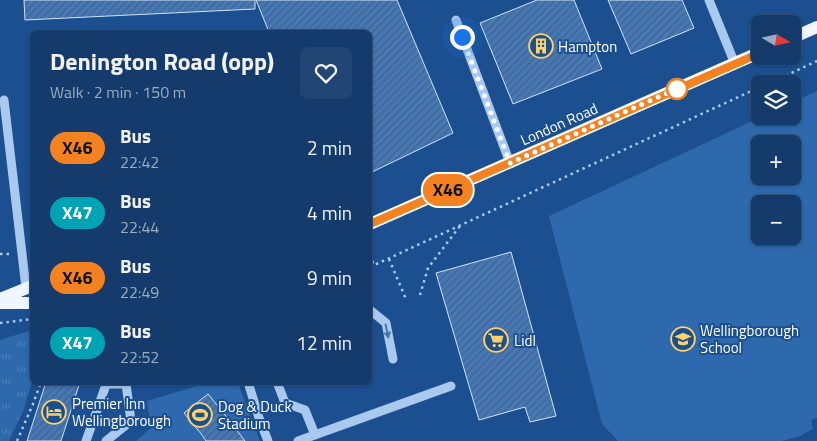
<!DOCTYPE html>
<meta charset="utf-8">
<style>
:root{--surface:#143b6b;--page:#214673;--text:#f1f3f6;--muted:#9dadc1;--line:#33557e}
body{margin:0;font-family:"Titillium Web",sans-serif;background:var(--page);color:var(--text);height:100vh;display:flex;flex-direction:column;font-size:19px;white-space:nowrap}
*{box-sizing:border-box;margin:0}
p{font-size:16px;color:var(--muted)}
.icon{flex:none;width:28px;height:28px;fill:none;stroke:currentColor;stroke-width:2;stroke-linecap:round;stroke-linejoin:round}
.map{position:relative;flex:1;overflow:hidden}
.details{position:absolute;left:30px;top:30px;width:342px;height:355px;display:flex;flex-direction:column;background:var(--surface);border-radius:8px;box-shadow:0 1px 4px #0004,0 0 0 1px var(--line)}
.details>*{flex:none}
.badge{padding:0 10px;border-radius:16px;font-size:18px;line-height:32px}
.needle{width:32px;rotate:99deg}
.controls{position:absolute;left:751px;top:15px;display:grid;gap:10px}
.controls a{display:grid;place-items:center;width:50px;height:50px;border-radius:8px;background:var(--surface);box-shadow:0 1px 4px #0004,0 0 0 1px var(--line);font-size:25px}
.you{position:absolute;width:25px;height:25px;margin:-12px;border:4px solid #fff;border-radius:50%;background:#1a73e8;box-shadow:0 0 0 8px #1a73e833}
.map>.badge{position:absolute;translate:-50% -50%;box-shadow:0 0 0 2px #fff}
.round{display:grid;place-items:center;flex:none;width:52px;height:52px;border-radius:8px;background:var(--page)}
.head{display:flex;align-items:center;justify-content:space-between;height:85px;padding:0 20px}
h1{font-size:24px;font-weight:700;line-height:38px}
ul{padding:0;list-style:none}
li{display:flex;align-items:center;gap:15px;height:65px;padding:0 20px}
li div{flex:1}
li b{display:block;font-size:19px}
li em{font-style:normal}
li .badge{min-width:55px;font-weight:700;text-align:center}
.map>svg:first-child{display:block}
</style>
<div class="map">
<svg width="817" height="441" viewBox="0 0 817 441">
<defs>
<pattern id="grass-tufts" width="24" height="20" patternUnits="userSpaceOnUse" patternTransform="scale(1.25)"><rect width="24" height="20" fill="#2e69ad"/><path d="M3 7l-1-3M5 7V3M7 7l1-3M15 17l-1-3M17 17v-4M19 17l1-3" fill="none" stroke="#4d80b9"/></pattern>
<pattern id="building-hatch" width="6" height="6" patternUnits="userSpaceOnUse" patternTransform="scale(1.25)"><rect width="6" height="6" fill="#4478b7"/><path d="M-1 1l2-2M0 6l6-6M5 7l2-2" fill="none" stroke="#486282"/></pattern>
</defs>
<rect width="100%" height="100%" fill="#1b4f8f"/>
<path fill="url(#grass-tufts)" d="M32 330V382L24 409 9 441H0V340Z"/>
<path fill="#2e69ad" fill-rule="evenodd" d="M817 91V418L811 420 813 429 800 436 782 441H618L602 424 549 216 763 116H792L793 102ZM760 144H792V176H760ZM760 204H792V236H760Z
M210 382 238 383 260 441H136L151 428 147 401Z"/>
<path fill="url(#building-hatch)" stroke="#cfe3fa" d="M24 0H255V9L25 20Z
M256 0H397L453 133 370 173V32H269Z
M537 0H574L602 69 513 104 480 23Z
M608 0H682L694 28 631 54Z
M511 252 556 416 530 422 525 407 479 420 436 273Z
M46 382H80L61 441H27Z
M208 394 226 416 245 441H206L202 435 184 413Z"/>
<g fill="none" stroke-linecap="round" stroke-linejoin="round">
<path stroke="#a9c9ee" stroke-width="2.5" stroke-dasharray="2.5 4" stroke-linecap="butt" d="M768 84 817 61
M0 254H11
M370 255 374 265
M389 259 406 299
M370 267 760 87
M420 295 428 268 460 226
M0 323 32 319
M17 441 33 404 41 382"/>
<path stroke="#a9c9ee" stroke-width="9" d="M709 0 735 64
M456 20 510 163
M4 100 26 288
M370 310 386 323 393 359
M248 382 259 418 268 441
M277 382 285 403 305 410 315 435
M86 441 107 382
M106 441 131 421 126 384H107
M298 441 451 386"/>
<path stroke="#f0f6ff" stroke-width="12" d="M792 38 817 27
M370 224 760 52
M0 299 32 286
M0 303H32"/>
</g>
<defs><path id="oneway-solid" d="M-6-.8H1V-3.2L6.5 0L1 3.2V.8H-6Z" transform="scale(1.25)"/></defs>
<use fill="#4674ac" href="#oneway-solid" transform="translate(387 331) rotate(78)"/>
<g fill="none" stroke-linecap="round" stroke-linejoin="round">
<g stroke="#fff" stroke-width="11">
<path id="line" d="M370 224 760 53"/>
</g>
<use href="#line" stroke="#f58220" stroke-width="8"/>
<path stroke="#fff" stroke-width="5" stroke-dasharray="0 9" d="M462 37 510 163 683 86 677 89"/>
</g>
<defs>
<g id="building-ring" transform="scale(1.25)"><circle r="9.5" fill="#1b4f8f" stroke="#ffd166" stroke-width="1.5"/><path d="M-4-6H4V6H1V3H-1V6H-4ZM-2.5-4.3h1.7v1.8h-1.7ZM.8-4.3h1.7v1.8H.8ZM-2.5-1h1.7V.8h-1.7ZM.8-1h1.7V.8H.8Z" fill="#ffd166"/></g>
<g id="school-ring" transform="scale(1.25)"><circle r="9.5" fill="#1b4f8f" stroke="#ffd166" stroke-width="1.5"/><path d="M0-5L7-2L0 1L-7-2ZM-4 1L0 2.5L4 1V4Q0 6-4 4Z" fill="#ffd166"/></g>
<g id="supermarket-ring" transform="scale(1.25)"><circle r="9.5" fill="#1b4f8f" stroke="#ffd166" stroke-width="1.5"/><path d="M-6-5.5h2.5l.6 2H6L4.5 2H-2.5L-4.4-4H-6ZM-1.5 3.2a1.3 1.3 0 1 0 .1 0ZM3 3.2a1.3 1.3 0 1 0 .1 0Z" fill="#ffd166"/></g>
<g id="hotel-ring" transform="scale(1.25)"><circle r="9.5" fill="#1b4f8f" stroke="#ffd166" stroke-width="1.5"/><path d="M-6-4.5h1.5V1H6V5H4.5V3h-9V5H-6ZM-4 0a1.8 1.8 0 1 1 3.6 0ZM.5 0V-2.5h3Q6-2.5 6 0Z" fill="#ffd166"/></g>
<g id="stadium-ring" transform="scale(1.25)"><circle r="9.5" fill="#1b4f8f" stroke="#ffd166" stroke-width="1.5"/><path d="M0-5a6.5 5 0 1 0 0 10a6.5 5 0 1 0 0-10ZM-3.5-1.8h7v3.6h-7Z" fill="#ffd166"/></g>
</defs>
<g fill-rule="evenodd">
<use href="#building-ring" x="541" y="46"/>
<use href="#school-ring" x="683" y="339"/>
<use href="#supermarket-ring" x="496" y="340"/>
<use href="#hotel-ring" x="54" y="412"/>
<use href="#stadium-ring" x="200" y="415"/>
</g>
<circle fill="#fff" stroke="#f58220" stroke-width="2.5" cx="677" cy="89" r="10"/>
<g text-anchor="middle" dominant-baseline="central" stroke-width="4" stroke-linejoin="round" paint-order="stroke">
<g font-size="15" fill="#fff" stroke="#1b4f8f" text-anchor="start">
<text x="558" y="46">Hampton</text>
<text x="700" y="330">Wellingborough<tspan x="700" dy="17">School</tspan></text>
<text x="514" y="340">Lidl</text>
<text x="72" y="403">Premier Inn<tspan x="72" dy="17">Wellingborough</tspan></text>
<text x="218" y="406">Dog &amp; Duck<tspan x="218" dy="17">Stadium</tspan></text>
</g>
<g font-size="15" fill="#fff" stroke="#1b4f8f">
<text transform="translate(559 124) rotate(-24)">London Road</text>
</g>
</g>
</svg>
<div class="controls">
<a><svg class="needle" viewBox="-14 -14 28 28"><path d="M0-13l5 13h-10z" fill="#e53935"/><path d="M0 13l5-13h-10z" fill="#9dadc1"/></svg></a>
<a><svg class="icon" aria-label="layers" viewBox="0 0 24 24"><path d="M12 4l9 5-9 5-9-5zM3 14l9 5 9-5"/></svg></a>
<a>+</a>
<a>−</a>
</div>
<div class="you" style="left:462px;top:37px"></div>
<b class="badge" style="left:448px;top:190px;background:#f58220;color:#111">X46</b>
<section class="details">
<div class="head"><div><h1>Denington Road (opp)</h1><p>Walk · 2 min · 150 m</p></div><a class="round"><svg class="icon" aria-label="heart" viewBox="0 0 24 24"><path d="M12 20l-8-8c-3-5 5-10 8-4 3-6 11-1 8 4z"/></svg></a></div>
<ul>
<li><span class="badge" style="background:#f58220;color:#111">X46</span><div><b>Bus</b><p>22:42</p></div><em>2 min</em></li>
<li><span class="badge" style="background:#00a3b4;color:#fff">X47</span><div><b>Bus</b><p>22:44</p></div><em>4 min</em></li>
<li><span class="badge" style="background:#f58220;color:#111">X46</span><div><b>Bus</b><p>22:49</p></div><em>9 min</em></li>
<li><span class="badge" style="background:#00a3b4;color:#fff">X47</span><div><b>Bus</b><p>22:52</p></div><em>12 min</em></li>
</ul>
</section>
</div>
